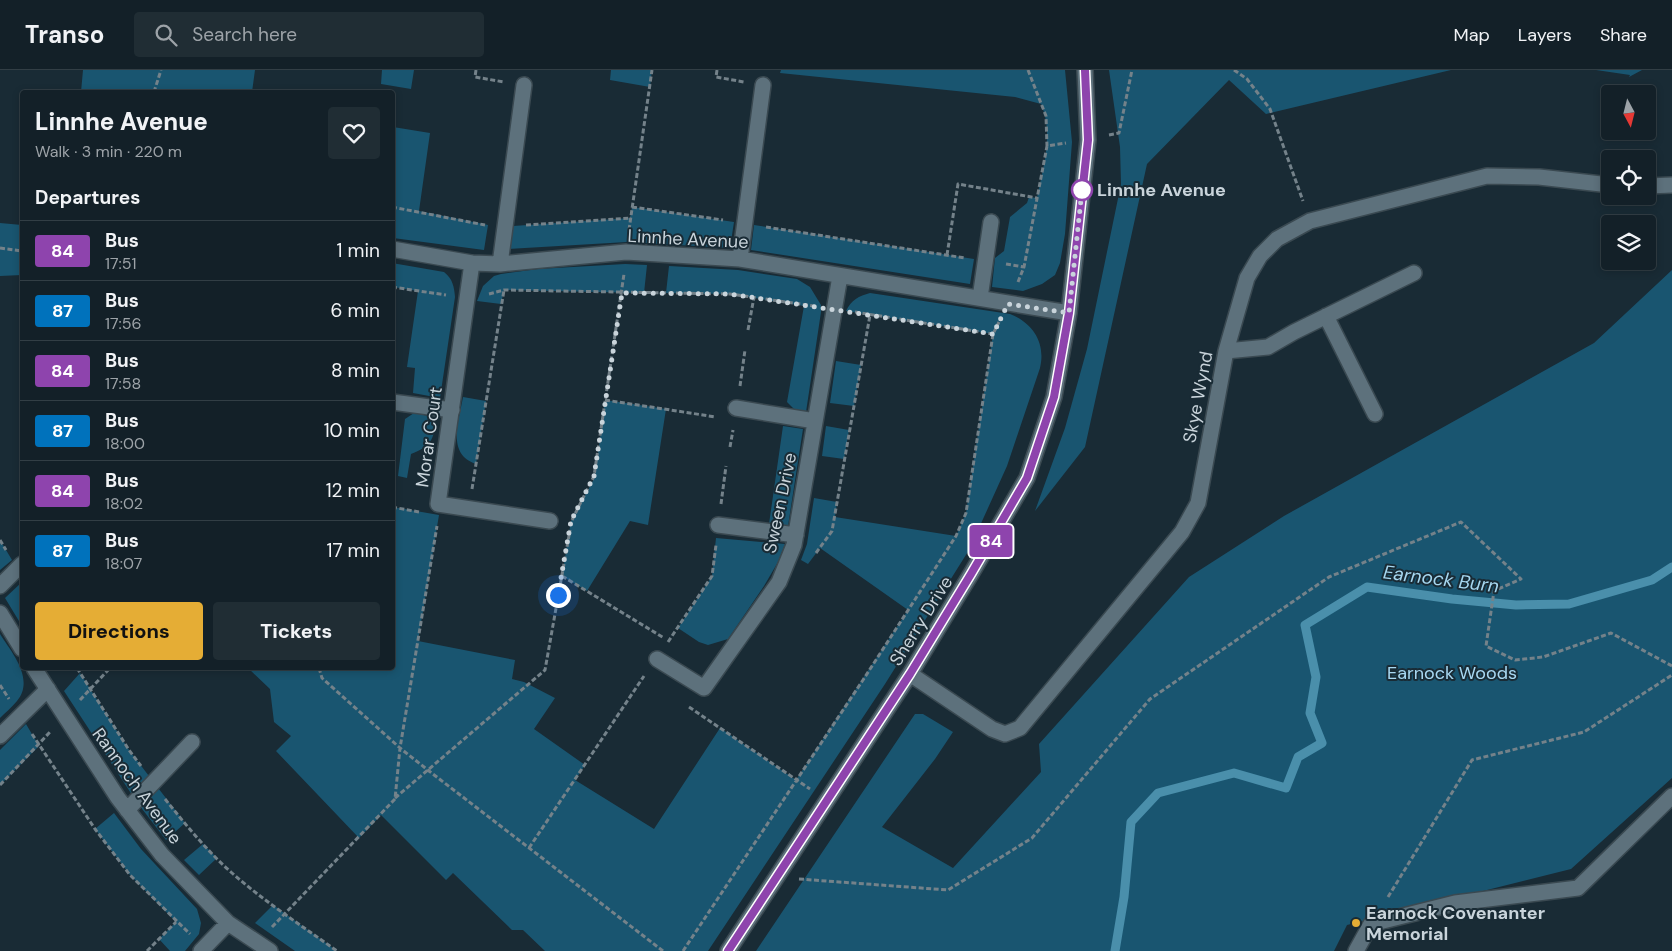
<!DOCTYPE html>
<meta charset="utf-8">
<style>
:root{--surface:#132028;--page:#202d34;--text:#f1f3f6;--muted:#9da3a8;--line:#323e45;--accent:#e5ad35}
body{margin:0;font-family:"DM Sans",sans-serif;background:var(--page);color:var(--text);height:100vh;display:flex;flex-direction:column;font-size:19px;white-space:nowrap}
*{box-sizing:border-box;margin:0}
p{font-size:16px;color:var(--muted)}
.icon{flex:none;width:28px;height:28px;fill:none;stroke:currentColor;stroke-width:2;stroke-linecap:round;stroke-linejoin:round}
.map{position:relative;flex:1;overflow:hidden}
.panel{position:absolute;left:20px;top:20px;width:375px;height:580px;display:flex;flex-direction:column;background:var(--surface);border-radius:5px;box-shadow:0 2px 8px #0003,0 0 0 1px var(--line)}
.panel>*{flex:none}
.badge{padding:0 10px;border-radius:4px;font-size:18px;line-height:32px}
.needle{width:32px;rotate:173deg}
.tools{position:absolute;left:1601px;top:15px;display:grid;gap:10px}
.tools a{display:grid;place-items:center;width:55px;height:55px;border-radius:5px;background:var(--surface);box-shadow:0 2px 8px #0003,0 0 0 1px var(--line);font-size:25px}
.you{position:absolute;width:25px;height:25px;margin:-12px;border:4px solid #fff;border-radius:50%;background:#1a73e8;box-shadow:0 0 0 8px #1a73e833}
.map>.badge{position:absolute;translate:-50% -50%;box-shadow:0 0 0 2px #fff}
h2{padding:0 15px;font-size:19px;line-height:45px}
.round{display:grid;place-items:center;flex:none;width:52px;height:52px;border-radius:5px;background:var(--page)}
.summary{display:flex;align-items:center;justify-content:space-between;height:85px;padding:0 15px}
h1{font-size:24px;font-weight:800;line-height:38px}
.primary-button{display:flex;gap:10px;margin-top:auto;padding:10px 15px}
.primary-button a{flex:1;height:58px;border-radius:5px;background:var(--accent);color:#111;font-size:20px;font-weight:800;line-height:58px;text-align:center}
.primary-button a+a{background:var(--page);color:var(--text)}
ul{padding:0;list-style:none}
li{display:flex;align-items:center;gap:15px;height:60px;padding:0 15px;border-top:1px solid var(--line)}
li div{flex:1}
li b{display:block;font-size:19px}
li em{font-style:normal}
li .badge{min-width:55px;font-weight:700;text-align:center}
header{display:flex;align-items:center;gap:30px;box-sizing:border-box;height:70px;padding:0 25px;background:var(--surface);border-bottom:1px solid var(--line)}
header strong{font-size:24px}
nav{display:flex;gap:28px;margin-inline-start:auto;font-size:18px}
.search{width:350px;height:45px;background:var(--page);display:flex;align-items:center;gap:12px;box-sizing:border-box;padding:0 18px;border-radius:5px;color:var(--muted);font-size:19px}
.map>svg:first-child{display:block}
</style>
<header>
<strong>Transo</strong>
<div class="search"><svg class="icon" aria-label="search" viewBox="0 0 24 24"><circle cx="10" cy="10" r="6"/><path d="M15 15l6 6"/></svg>Search here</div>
<nav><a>Map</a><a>Layers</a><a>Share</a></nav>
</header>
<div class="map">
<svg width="1672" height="881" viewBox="0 0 1672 881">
<rect width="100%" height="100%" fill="#192b35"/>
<path fill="#195570" d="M83 0H255L252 22H81Z
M382 0H414L411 19 381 14Z
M611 0H652L650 17 610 10Z
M781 0H1065L1072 72 1065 164 1060 193 1055 205 1042 214 1023 221 992 217 995 188 1004 181 1010 147 1027 133 1029 127 1037 128C1043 97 1054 64 1041 34L1015 27 780 3Z
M1109 0H1451L1266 44 1229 10 1147 94 1085 377 1035 441 1065 358 1087 279 1121 114 1120 77Z
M1596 0H1642L1629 7 1630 5Z
M393 57 430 63 419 141 488 155 484 180 393 168Z
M632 137 734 152 730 178 627 172 508 179 513 156 630 148Z
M0 153 22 155V205L0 206Z
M754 155 974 189 970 214 751 180Z
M392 193 444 202C453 209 454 217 455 227L440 328 413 323 415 298 407 297 418 221 393 217Z
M625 194 647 195 644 223 504 220 501 234 477 231 483 216 494 206 501 204 538 199Z
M669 196 738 200 797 209 810 217 821 235V242L806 342 794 339 787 332 804 236 730 224 666 223Z
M1672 200V708L1571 799 1347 855 1334 881H756L915 644H923L953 662 935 689 882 757 953 798 1041 702 1039 674 1189 507 1284 446 1594 273Z
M870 223 1010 244C1033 253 1046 273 1040 298L1007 396 969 480 885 614 708 881H545L523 860H512L453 803 446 810 381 745 359 768 276 681 291 666 274 652 270 619 248 598H392L393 437 439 445 418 571 515 590 512 609 524 612 555 628 534 659 585 695 575 710 654 759 720 658 796 710 908 540 820 478 808 494 801 490 807 474 814 428 837 432 835 447 956 466 966 443 993 264 846 241C851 230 859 226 870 223Z
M836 291 861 295 854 336 830 333Z
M463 327 486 331 476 394C446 384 459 351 463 327Z
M605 330 666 339 648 455 630 451 587 521 562 506 571 451 595 407Z
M414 343 437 348C433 370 432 376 411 384L407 408 398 406 405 349Z
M783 356 803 359 788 456 769 454Z
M826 356 849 360 844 389 822 386Z
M716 468 785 474 778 492 764 516 728 569 708 575 699 572 678 558 712 506Z
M0 470 12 490 0 500Z
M22 512V556L5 528Z
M0 564C12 583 35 609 17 631 12 637 5 643 0 648Z
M80 603 129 680 185 753 166 770 136 731 64 621Z
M26 654 39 676 0 715V680Z
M114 743 141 779 197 839 201 853 199 864 185 881H170L159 869 176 852 130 805 95 759Z
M203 774 217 788 199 805 184 790Z
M273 835 337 881H295L255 853Z"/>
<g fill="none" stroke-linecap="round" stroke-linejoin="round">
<path stroke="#4a8fab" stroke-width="9" d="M1115 881 1124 827 1131 752 1158 723 1234 703 1286 718 1298 687 1322 673 1310 643 1316 607 1305 555 1367 517 1452 529 1516 535 1569 534 1652 510 1672 497"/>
<g stroke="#3a4951" stroke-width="18">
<path id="minor" d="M1648 116 1672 115
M392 179 472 193 500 194 626 182 740 189 1069 243
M740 189 763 15
M472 193 438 434 550 451
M500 194 524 15
M980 228 991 152
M1326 246 1375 344
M1226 281 1268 277 1294 262 1414 203
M392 332 452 340
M736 338 815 351
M718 455 796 465
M0 516 22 494
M0 543 22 579
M657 589 704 618 779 512 794 475 840 206
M34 598 118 728 162 785 228 853 270 881
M910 604 992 659 1005 664 1020 658 1182 462 1198 433 1226 281 1247 208 1260 186 1277 169 1310 151 1487 106 1539 107 1610 115
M0 666 48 619
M127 740 192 672
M201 881 228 853
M728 881 910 604 971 504 1027 408 1054 327 1069 243 1088 70 1085 0
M1356 881 1371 854 1455 833 1578 818 1672 726"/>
</g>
<path stroke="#74828a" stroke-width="3" stroke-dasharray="5 2.5" stroke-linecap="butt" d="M476 0 475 7 504 12
M717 0 716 7 744 12
M1028 0 1046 46 1047 76 1066 73
M1234 0 1247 9 1270 39 1303 131
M154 22 161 0
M1109 65 1119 63 1132 0
M392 137 485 155
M632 137 723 150
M526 155 631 148
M766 157 965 188
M629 160 652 0
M0 178 22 181
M947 185 958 114 1037 128
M1006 194 1024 197
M1018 212 1024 197 1047 76
M392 217 446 225
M489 224 504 220 730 224 814 236
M855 242 993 264
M748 260 754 227
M740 316 745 280
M605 330 716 347
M730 377 733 360
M472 419 504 220
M721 434 726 396
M392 437 419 442
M572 450 594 406 624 204
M0 470 6 480
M816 483 832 461 870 245
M562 506 664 568
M668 572 712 506 716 475
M77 598 129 680 141 696
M319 598 322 608 400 678 429 701 663 881
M0 615 9 629
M80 630 110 598
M689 637 810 719
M32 664 95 759 130 805 190 864
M0 715 50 662
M395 728 545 600 570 460
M165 729C186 755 207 781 232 803 265 832 302 856 337 881
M529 778 644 606
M799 809 948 820 1032 768 1150 629 1329 507 1461 452 1521 509 1494 521 1486 576 1515 590 1543 587 1611 563 1672 596
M1388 827 1472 690 1584 662 1672 605
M272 857 395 729 400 678 437 456
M147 881 176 852
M683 881 863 610 956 466 966 443 993 264 999 252"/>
<use href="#minor" stroke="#5d717c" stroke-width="15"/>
</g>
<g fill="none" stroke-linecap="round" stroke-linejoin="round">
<g stroke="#fff" stroke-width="11">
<path id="line" d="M728 881 910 604 971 504 1027 408 1054 327 1069 243 1088 70 1085 0"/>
</g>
<use href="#line" stroke="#8e44ad" stroke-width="8"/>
<path stroke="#c9d4db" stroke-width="5" stroke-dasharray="0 9" d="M558 525 571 451 594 406 622 223 730 224 993 264 1008 234 1069 243 1082 120"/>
</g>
<circle fill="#fff" stroke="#8e44ad" stroke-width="2.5" cx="1082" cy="120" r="10"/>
<circle fill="#e5ad35" stroke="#192b35" stroke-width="2" cx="1356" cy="853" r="5"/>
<g text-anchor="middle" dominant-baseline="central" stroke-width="4" stroke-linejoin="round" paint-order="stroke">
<g font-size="18" font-weight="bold" fill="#c9d4db" stroke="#192b35" text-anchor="start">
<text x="1097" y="120">Linnhe Avenue</text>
</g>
<g font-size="18" fill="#c9d4db" stroke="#192b35">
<text transform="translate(688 169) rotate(3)">Linnhe Avenue</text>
<text transform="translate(1198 327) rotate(-79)">Skye Wynd</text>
<text transform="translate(429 367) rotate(-82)">Morar Court</text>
<text transform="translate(780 433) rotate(-78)">Sween Drive</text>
<text transform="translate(921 551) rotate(-58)">Sherry Drive</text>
<text transform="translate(137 716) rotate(54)">Rannoch Avenue</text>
</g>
<g font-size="18" fill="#a8d8f2" stroke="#192b35">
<text x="1452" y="603">Earnock Woods</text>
</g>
<g font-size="18" font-weight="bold" fill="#c9d4db" stroke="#192b35" text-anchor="start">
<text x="1366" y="843">Earnock Covenanter<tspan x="1366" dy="21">Memorial</tspan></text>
</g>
<g font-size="19" font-style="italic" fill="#a6d7f0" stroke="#192b35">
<text transform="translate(1441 509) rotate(7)">Earnock Burn</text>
</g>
</g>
</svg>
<div class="tools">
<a><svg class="needle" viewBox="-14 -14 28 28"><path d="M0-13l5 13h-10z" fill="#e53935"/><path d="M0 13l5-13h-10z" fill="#9da3a8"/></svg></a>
<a><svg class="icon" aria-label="locate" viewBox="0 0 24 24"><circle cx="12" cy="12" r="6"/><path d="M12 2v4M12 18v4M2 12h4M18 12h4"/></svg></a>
<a><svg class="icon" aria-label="layers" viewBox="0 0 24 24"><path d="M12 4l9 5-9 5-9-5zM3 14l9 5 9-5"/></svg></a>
</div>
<div class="you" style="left:558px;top:525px"></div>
<b class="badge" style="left:991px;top:471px;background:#8e44ad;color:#fff">84</b>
<section class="panel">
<div class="summary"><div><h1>Linnhe Avenue</h1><p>Walk · 3 min · 220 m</p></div><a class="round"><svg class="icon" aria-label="heart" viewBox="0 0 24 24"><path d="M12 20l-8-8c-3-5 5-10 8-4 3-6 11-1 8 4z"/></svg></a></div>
<h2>Departures</h2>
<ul>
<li><span class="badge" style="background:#8e44ad;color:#fff">84</span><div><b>Bus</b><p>17:51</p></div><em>1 min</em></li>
<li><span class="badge" style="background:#0072bc;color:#fff">87</span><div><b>Bus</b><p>17:56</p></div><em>6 min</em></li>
<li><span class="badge" style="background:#8e44ad;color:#fff">84</span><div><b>Bus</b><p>17:58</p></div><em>8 min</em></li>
<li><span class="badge" style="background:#0072bc;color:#fff">87</span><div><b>Bus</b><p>18:00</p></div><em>10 min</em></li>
<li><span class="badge" style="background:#8e44ad;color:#fff">84</span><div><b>Bus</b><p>18:02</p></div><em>12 min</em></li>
<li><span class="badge" style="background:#0072bc;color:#fff">87</span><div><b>Bus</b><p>18:07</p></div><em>17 min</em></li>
</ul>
<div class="primary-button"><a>Directions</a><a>Tickets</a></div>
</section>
</div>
